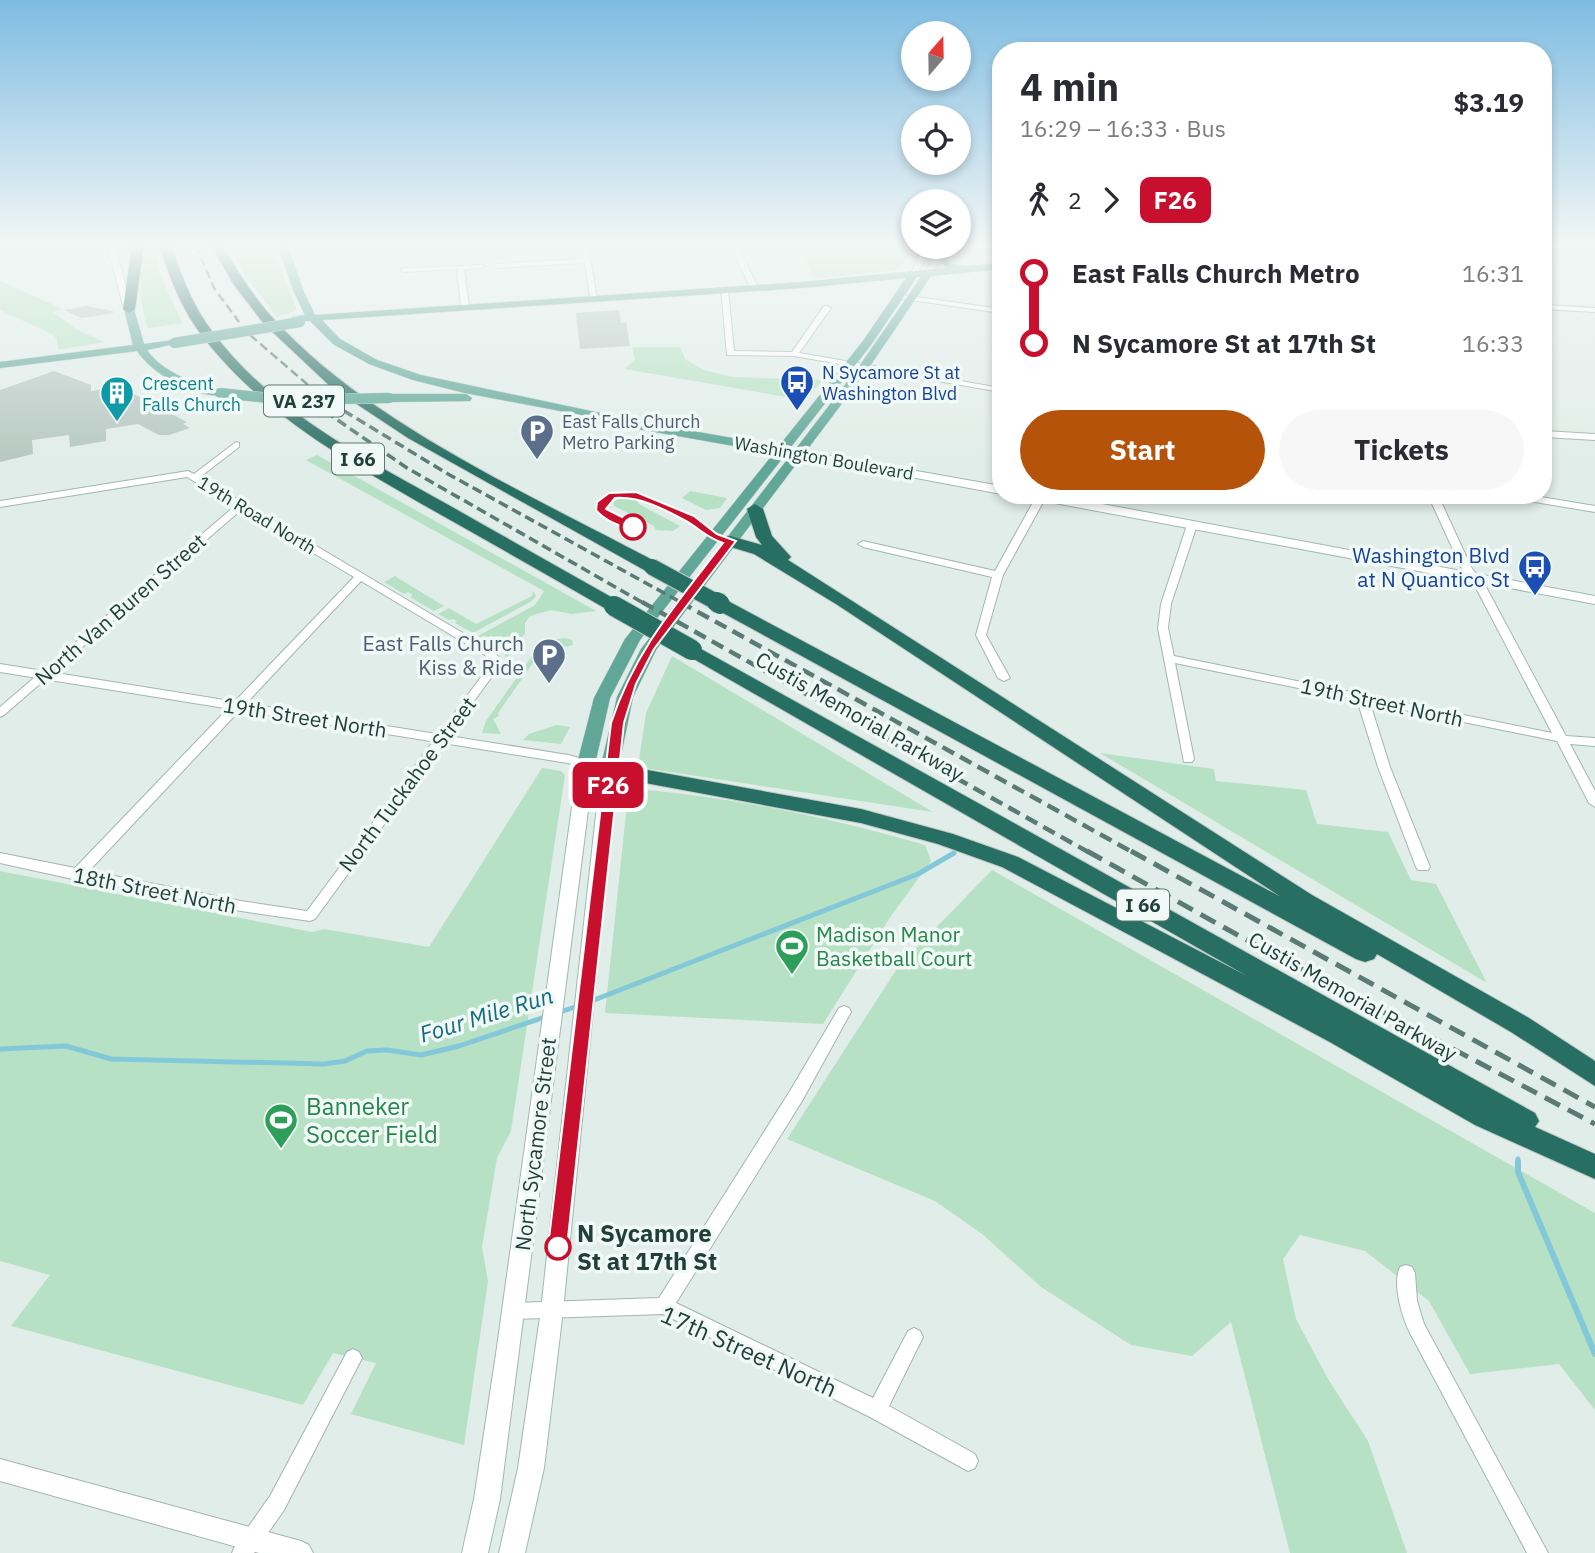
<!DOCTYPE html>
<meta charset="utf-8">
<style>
:root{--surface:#fff;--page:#f7f7f7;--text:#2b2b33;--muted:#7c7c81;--accent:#b45309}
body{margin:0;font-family:"IBM Plex Sans",sans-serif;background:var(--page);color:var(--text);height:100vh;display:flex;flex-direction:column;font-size:26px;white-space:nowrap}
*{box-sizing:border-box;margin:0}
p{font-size:23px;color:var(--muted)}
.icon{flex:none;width:38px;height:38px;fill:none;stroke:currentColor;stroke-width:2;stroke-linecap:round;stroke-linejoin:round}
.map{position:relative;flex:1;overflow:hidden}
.sheet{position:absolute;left:992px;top:42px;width:560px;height:462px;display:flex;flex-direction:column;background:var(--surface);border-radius:28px;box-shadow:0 4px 10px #0003}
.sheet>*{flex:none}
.badge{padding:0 14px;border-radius:10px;font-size:24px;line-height:46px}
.needle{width:46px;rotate:20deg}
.buttons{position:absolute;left:901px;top:21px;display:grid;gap:14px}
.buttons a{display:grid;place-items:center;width:70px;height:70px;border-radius:50%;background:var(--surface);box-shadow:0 4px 10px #0003;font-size:35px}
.map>.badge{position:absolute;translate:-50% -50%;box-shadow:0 0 0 4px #fff}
.legs{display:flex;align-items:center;gap:10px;height:77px;padding:0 28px;font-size:23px}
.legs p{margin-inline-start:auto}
.summary{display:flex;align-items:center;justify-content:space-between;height:119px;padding:0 28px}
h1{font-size:38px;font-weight:800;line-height:52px}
.button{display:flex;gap:14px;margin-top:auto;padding:14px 28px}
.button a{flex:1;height:80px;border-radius:42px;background:var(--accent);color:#fff;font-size:28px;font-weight:800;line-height:80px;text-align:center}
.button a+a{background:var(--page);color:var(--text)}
ul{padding:0 28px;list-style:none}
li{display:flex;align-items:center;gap:24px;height:70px;font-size:26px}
li i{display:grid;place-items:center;width:10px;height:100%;margin:0 9px;background:currentColor}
li i::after{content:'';width:18px;height:18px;margin:-9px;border:5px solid;border-radius:50%;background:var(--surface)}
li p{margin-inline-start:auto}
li:first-child i{background:linear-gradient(#0000 50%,currentColor 0)}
li:last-child i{background:linear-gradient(currentColor 50%,#0000 0)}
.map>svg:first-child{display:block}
</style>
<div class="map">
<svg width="1595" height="1553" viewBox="0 0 1595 1553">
<rect width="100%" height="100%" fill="#e1ede8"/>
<path fill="#b7e1c4" d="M147 245H154L160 274 182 323 148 328C138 300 139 274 147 245Z
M230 245H271L297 310 277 317 244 273Z
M380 245H576L577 251 378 261Z
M801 245H913L918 247 897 270 813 279Z
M0 281 63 309 53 312 76 329 104 342 58 350 57 339 52 334 0 310Z
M632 347H680L686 360 704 370 732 377 823 380 804 400 625 369 635 359Z
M317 455 596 611 572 614 551 610 530 616 525 623V633L507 658 500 649 478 636 535 605 544 591 306 460Z
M690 491 727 498 720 508 706 510 682 498Z
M620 498H634L639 504 680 526 673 531 656 530 654 526 614 506 613 502Z
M395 576 398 578 444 606 434 611 410 597 413 595 408 592 404 594 384 582Z
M533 591 536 596 532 601 473 633 455 623 457 621 453 619 449 620 438 614 449 608 476 624 532 596Z
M565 638 572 640 573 645 540 653 498 713 499 716 493 719 501 734 482 733 486 721 537 649 551 640Z
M672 656 933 812 638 767 646 713Z
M556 725 570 727 561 744 523 740 529 734Z
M1100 753 1214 769 1216 781 1306 790 1317 824 1388 832 1411 880 1436 884 1487 983Z
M542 768 561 771 565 775 511 1131 497 1158 482 1247 488 1281 464 1445 351 1414 376 1363 333 1353 303 1405 11 1326 50 1275 0 1261V871L312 932 324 929 429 947Z
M649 790C742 799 835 819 925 845L931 861 889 919 823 1024 605 1013 627 804Z
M992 870 1595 1213V1410L1559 1364 1470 1374 1429 1301 1365 1251 1300 1235 1283 1259 1296 1319 1328 1379 1368 1441 1407 1553H1290L1231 1322 1192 1356 1131 1345 1041 1287 982 1234 935 1201 787 1139 898 967Z"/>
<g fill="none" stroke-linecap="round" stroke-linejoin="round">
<path stroke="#83c8d8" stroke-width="5" d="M589 1002 918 874 954 853
M560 1012 578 1006
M0 1049 66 1046 111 1059 324 1064 345 1061 367 1051 387 1050 421 1055 459 1046 548 1016
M1518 1159V1164"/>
<path stroke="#83c8d8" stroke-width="6" d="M1518 1162V1172L1595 1354"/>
</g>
<path fill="#b6c8c1" d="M86 306 113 311V313L81 318 64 310Z
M619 310 621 323 626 322 630 346 580 349 576 313Z
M54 371 91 385V391L119 386 187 422 183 424 190 428 169 435H159L138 424 106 429V441L70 447 69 435 32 440 33 454 0 462V390Z"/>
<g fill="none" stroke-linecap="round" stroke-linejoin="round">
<g stroke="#a3b5b0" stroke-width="2">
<path id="minor" d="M582 245H588L597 299 590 297 585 263 496 268 493 266 496 264 584 259Z
M731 245H738L758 288 757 290 750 288Z
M483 265 484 266 481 268 464 269 469 306 465 308 461 306 457 269 404 272 401 270 404 268Z
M721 288 728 290 734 351 792 352 824 306H827L831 308 799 353 1001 388V392L794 356 727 355Z
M895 294 1001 309V313L898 298H895Z
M1544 305 1595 308V312L1544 309Z
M1544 431 1595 434V440L1544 437Z
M236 442 239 443V447L200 477 493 651 501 660 496 671 315 919 310 921 241 911 80 879 77 880 0 863V853L75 868 354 577 241 510 4 715 0 717V707L235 506 187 477 0 507V501L188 471 194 474ZM361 581 485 655 489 660 487 669 307 911 241 901 89 871Z
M1037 495H1047L1003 575 986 635 1010 678 1004 681 998 678 976 635 992 577 863 547 858 544 863 541 995 571Z
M1428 495H1438L1471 567 1486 587 1566 736 1595 738V746L1570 744 1595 791V807L1589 803 1557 741 1370 703 1390 767 1430 867 1428 870H1418L1416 867 1378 767 1357 700 1175 663 1194 759 1192 762H1184L1158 628 1161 604 1187 525 1189 523H1195L1197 525 1171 604 1168 628 1174 656 1552 733 1476 588 1461 567Z
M1507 495H1529L1595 506V512L1511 498Z
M844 1006 849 1008 851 1012 802 1101 676 1303 873 1398 908 1331 914 1328 920 1331 923 1337 889 1406 975 1454 978 1461 975 1468 968 1471 870 1417 663 1314 514 1319 508 1317 505 1311 508 1305 514 1303 659 1298 790 1091 839 1008Z
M1406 1265 1412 1267 1415 1273 1417 1301 1424 1324 1548 1553H1527L1410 1333C1402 1317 1392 1284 1400 1267Z
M353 1349 359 1352 362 1358 284 1510 254 1553H232L235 1546 270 1496 347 1352Z"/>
</g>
<g stroke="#a3b5b0" stroke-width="2">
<path id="tertiary" d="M0 664 568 755 614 767 616 770 609 774 568 763 0 672Z
M0 1459 301 1541 309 1545 313 1553H259L0 1481Z"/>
</g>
<g stroke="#9ebab1" stroke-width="2">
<path id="secondary" d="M107 245H115L132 311 124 309Z
M922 247H930L917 275 910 277Z
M935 247H943L941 259 931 275H925L924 273 933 259Z
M798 450 1001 486V494L794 455V451Z
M1027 495H1054L1595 596V604L1033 499Z
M586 759 594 764 500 1499 488 1553H462L474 1499 496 1354 578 764Z
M609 765 617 770 563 1310 544 1468 525 1553H499L518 1468 541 1310 601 770Z"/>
</g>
<g stroke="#c0c9c7" stroke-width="1">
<path id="primary" d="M278 245H288L303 290 315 315 802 282 946 268 934 251 939 248 951 264 967 266 1001 263V269L931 276 868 369 656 650 633 697 618 770 609 776 600 770 617 697 641 649 790 456 785 455 640 640 610 698 595 764 586 770 580 768 577 764 594 698 625 639 774 453 638 429 608 420 465 393 413 380 369 364 333 344 310 321H292V317L305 315 293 290ZM917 277H921L860 365 795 450 790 448 871 345ZM906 278 863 341 779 446 652 424 421 375 377 360 340 339 322 320 802 288Z
M129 306 134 309 144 344 174 340 179 343 147 350C165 375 196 383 224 391V395C196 399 152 374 137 351L0 368V362L133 345 124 309Z
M466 394 472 398 470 401 389 402 383 398 389 394Z"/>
</g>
<g stroke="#c0c9c7" stroke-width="2">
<path id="motorway" d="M132 245H144L135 309 129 313 123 309Z
M159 245H171C182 276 192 305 212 331 269 409 362 457 445 503 503 536 562 569 620 602L623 606 620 610H608C551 577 493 544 436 512 352 464 263 415 203 337 181 309 170 278 159 245Z
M211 245H222C238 271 253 297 274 319 367 423 535 497 658 563L661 567 658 571H646L408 438 331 387 264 324 234 285Z
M755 504 763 509 772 536 791 557 788 560 1312 895 1529 1018 1595 1061V1086L1511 1032 1377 954 1374 959 1365 962 1356 959 714 608 711 604 714 600H726L1281 897 836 604 754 554 724 545 722 541 724 537 730 536 762 545 756 537 747 509Z
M692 644 1535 1113 1539 1121 1535 1127 1595 1154V1179L1475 1125 1328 1041 1002 867 938 844 861 823 602 775 599 770 602 765 609 763 861 809 953 834 1018 857 1247 976 685 654 683 650 685 646Z"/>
</g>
<use href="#minor" fill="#fff" fill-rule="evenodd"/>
<use href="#tertiary" fill="#fff" fill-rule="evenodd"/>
<use href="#secondary" fill="#fff" fill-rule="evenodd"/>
<use href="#primary" fill="#60a798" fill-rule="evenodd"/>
<use href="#motorway" fill="#286f63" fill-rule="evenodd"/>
<path stroke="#597b73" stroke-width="2.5" stroke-dasharray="9 4.5" stroke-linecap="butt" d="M196 245 214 288 239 322
M250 335 322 397
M312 403 315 405
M330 403 334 405"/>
<path stroke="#597b73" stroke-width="3.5" stroke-dasharray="10 5" stroke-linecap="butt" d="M313 403 407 468 645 604
M331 403 448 474 684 604"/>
<path stroke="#597b73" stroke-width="4.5" stroke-dasharray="13 7" stroke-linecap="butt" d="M642 602 1090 853
M680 602 1134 853"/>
<path stroke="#597b73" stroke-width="5" stroke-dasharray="17 9" stroke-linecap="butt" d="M1087 851 1243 938 1595 1124
M1131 851 1595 1107"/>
<g stroke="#c0c9c7" stroke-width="11" stroke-linecap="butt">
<path id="primary-bridge" d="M174 343 300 322
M220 393 288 400 389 398"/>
</g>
<g stroke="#c0c9c7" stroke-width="18" stroke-linecap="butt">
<path id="motorway-bridge-far1" d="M652 567 720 604"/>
</g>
<g stroke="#c0c9c7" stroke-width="22" stroke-linecap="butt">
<path id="motorway-bridge" d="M717 602 720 604
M614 606 692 650"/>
</g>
<use href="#primary-bridge" stroke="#60a798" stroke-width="10"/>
<use href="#motorway-bridge-far1" stroke="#286f63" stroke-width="16"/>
<use href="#motorway-bridge" stroke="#286f63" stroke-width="20"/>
</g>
<linearGradient id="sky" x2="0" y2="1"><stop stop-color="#7fbce2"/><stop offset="0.53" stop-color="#f2f7f5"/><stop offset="1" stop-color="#f2f7f5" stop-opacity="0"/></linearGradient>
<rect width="1595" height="463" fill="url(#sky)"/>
<path fill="#c8102e" stroke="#fff" stroke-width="2" d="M636 492 694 516 717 534 736 541 654 649 636 684 624 723 567 1247 565 1253 558 1256 551 1253 548 1247 611 723C635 650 677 603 723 543 707 538 699 528 684 520 664 509 639 496 615 498L606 509 636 524V529C623 529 604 520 596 510L597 502 609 493Z"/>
<defs>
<g id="bus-pin" transform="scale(1.75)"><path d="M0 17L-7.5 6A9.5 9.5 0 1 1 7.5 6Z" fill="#1a4fb4" stroke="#f1f9f6"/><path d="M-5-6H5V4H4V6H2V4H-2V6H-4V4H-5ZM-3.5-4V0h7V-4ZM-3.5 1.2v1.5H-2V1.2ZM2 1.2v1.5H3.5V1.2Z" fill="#fff"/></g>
<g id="building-pin" transform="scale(1.75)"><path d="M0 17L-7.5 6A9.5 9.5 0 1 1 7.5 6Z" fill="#0f9aa8" stroke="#f1f9f6"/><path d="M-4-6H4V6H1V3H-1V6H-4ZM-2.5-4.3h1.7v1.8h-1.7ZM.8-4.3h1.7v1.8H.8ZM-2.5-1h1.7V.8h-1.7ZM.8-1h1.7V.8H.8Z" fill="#fff"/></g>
<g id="parking-pin" transform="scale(1.75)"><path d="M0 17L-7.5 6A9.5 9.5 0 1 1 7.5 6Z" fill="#5c6f8a" stroke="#f1f9f6"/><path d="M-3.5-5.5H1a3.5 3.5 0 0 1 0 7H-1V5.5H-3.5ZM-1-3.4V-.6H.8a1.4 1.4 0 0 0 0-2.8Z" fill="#fff"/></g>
<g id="stadium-pin" transform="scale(1.75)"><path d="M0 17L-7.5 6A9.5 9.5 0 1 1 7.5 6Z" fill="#2e9e5b" stroke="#f1f9f6"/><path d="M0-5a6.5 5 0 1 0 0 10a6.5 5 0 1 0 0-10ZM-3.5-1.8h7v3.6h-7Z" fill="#fff"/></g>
</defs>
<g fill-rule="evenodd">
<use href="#bus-pin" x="797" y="382"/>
<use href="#building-pin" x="117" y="393"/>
<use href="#parking-pin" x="537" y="431"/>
<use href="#bus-pin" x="1535" y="567"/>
<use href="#parking-pin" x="549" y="655"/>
<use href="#stadium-pin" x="792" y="946"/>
<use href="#stadium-pin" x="281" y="1120"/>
</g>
<g fill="#fff" stroke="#c8102e" stroke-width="3.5">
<circle cx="633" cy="527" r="12"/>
<circle cx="558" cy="1247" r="12"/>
</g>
<g text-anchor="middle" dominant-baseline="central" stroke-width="7" stroke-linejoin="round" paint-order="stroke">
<g font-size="18" fill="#164399" stroke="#f1f9f6" text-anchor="start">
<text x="822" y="372">N Sycamore St at<tspan x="822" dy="21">Washington Blvd</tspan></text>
</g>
<g font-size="18" fill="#0d838f" stroke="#f1f9f6" text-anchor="start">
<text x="142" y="383">Crescent<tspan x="142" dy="21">Falls Church</tspan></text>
</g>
<g font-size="18" fill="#4e5e75" stroke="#f1f9f6" text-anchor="start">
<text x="562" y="421">East Falls Church<tspan x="562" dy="21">Metro Parking</tspan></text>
</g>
<g font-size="18" fill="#1f3f38" stroke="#f1f9f6">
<text transform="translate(824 458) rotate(10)">Washington Boulevard</text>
<text transform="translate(257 515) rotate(31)">19th Road North</text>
</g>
<g fill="#f1f9f6" stroke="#5e7771" stroke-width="2">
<rect x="264" y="385.5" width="80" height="31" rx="5"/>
<rect x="332" y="443.5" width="52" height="31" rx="5"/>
<rect x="1117" y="889.5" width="52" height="31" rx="5"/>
</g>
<g font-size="19" font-weight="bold" fill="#1f3f38">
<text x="304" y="401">VA 237</text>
<text x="358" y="459">I 66</text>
<text x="1143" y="905">I 66</text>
</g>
<g font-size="21" fill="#164399" stroke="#f1f9f6" text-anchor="end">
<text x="1510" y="555">Washington Blvd<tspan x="1510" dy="24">at N Quantico St</tspan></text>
</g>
<g font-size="21" fill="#1f3f38" stroke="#f1f9f6">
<text transform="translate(120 609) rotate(-41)">North Van Buren Street</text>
<text transform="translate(1382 702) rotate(12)">19th Street North</text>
<text transform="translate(860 716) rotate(30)">Custis Memorial Parkway</text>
<text transform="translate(305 717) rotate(9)">19th Street North</text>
<text transform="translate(407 784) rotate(-53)">North Tuckahoe Street</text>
<text transform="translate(155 890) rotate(11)">18th Street North</text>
<text transform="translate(1353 996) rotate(30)">Custis Memorial Parkway</text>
<text transform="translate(535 1144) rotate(-83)">North Sycamore Street</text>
</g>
<g font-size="21" fill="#4e5e75" stroke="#f1f9f6" text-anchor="end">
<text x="524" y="643">East Falls Church<tspan x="524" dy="24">Kiss &amp; Ride</tspan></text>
</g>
<g font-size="21" fill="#27864d" stroke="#f1f9f6" text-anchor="start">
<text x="816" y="934">Madison Manor<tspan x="816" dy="24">Basketball Court</tspan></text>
</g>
<g font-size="23" font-style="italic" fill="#136b82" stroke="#f1f9f6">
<text transform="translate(486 1014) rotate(-17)">Four Mile Run</text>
</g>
<g font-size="24" fill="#27864d" stroke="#f1f9f6" text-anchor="start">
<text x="306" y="1106">Banneker<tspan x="306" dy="28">Soccer Field</tspan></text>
</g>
<g font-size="24" font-weight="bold" fill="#1f3f38" stroke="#f1f9f6" text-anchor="start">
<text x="577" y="1233">N Sycamore<tspan x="577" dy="28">St at 17th St</tspan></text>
</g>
<g font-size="24" fill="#1f3f38" stroke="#f1f9f6">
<text transform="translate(749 1351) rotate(24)">17th Street North</text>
</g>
</g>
</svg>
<div class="buttons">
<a><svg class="needle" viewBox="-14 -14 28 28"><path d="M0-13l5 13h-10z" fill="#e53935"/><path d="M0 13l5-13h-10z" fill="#7c7c81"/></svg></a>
<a><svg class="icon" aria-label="locate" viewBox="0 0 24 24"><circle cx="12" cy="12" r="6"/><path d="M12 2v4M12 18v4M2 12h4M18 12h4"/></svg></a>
<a><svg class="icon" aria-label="layers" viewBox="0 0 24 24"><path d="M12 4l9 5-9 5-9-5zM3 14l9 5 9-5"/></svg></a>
</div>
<b class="badge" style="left:608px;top:785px;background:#c8102e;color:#fff">F26</b>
<section class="sheet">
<div class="summary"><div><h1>4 min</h1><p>16:29 – 16:33 · Bus</p></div><b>$3.19</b></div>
<div class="legs"><svg class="icon" aria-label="walk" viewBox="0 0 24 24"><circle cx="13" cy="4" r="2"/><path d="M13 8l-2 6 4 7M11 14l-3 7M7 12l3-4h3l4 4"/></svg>2<svg class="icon" aria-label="forward" viewBox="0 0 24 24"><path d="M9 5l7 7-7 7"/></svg><b class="badge" style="background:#c8102e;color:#fff">F26</b></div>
<ul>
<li><i style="color:#c8102e"></i><b>East Falls Church Metro</b><p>16:31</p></li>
<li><i style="color:#c8102e"></i><b>N Sycamore St at 17th St</b><p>16:33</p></li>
</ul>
<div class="button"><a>Start</a><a>Tickets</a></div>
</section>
</div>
